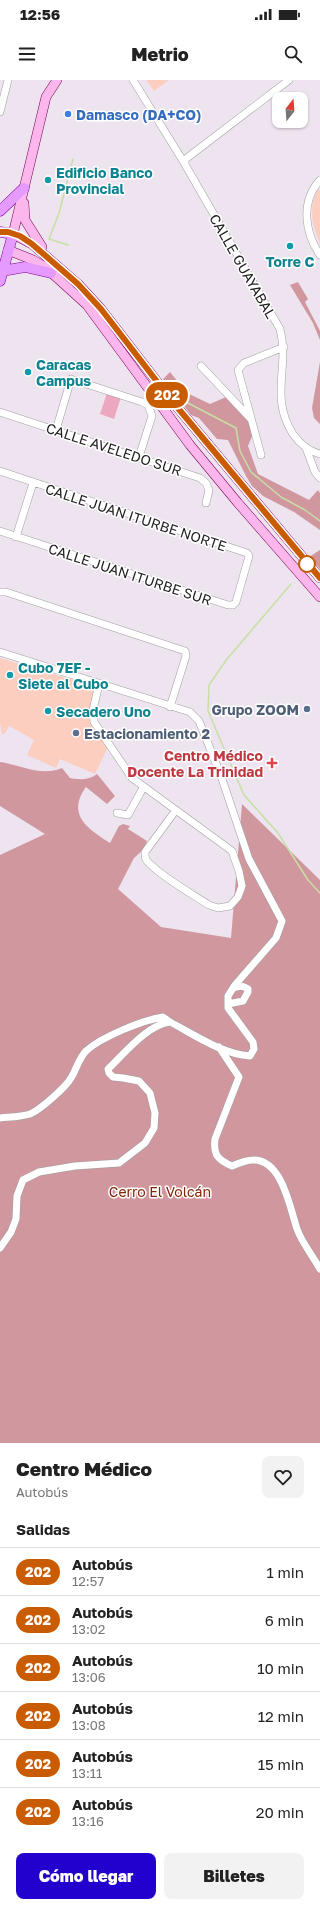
<!DOCTYPE html>
<html lang="es">
<meta charset="utf-8">
<style>
:root{--surface:#fff;--page:#f2f2f2;--text:#222;--muted:#767676;--line:#e0e0e0;--accent:#2200cd}
body{margin:0;font-family:"Golos Text",sans-serif;background:var(--page);color:var(--text);height:100vh;display:flex;flex-direction:column;font-size:15px;white-space:nowrap}
*{box-sizing:border-box;margin:0}
p{font-size:13px;color:var(--muted)}
.icon{flex:none;width:22px;height:22px;fill:none;stroke:currentColor;stroke-width:2;stroke-linecap:round;stroke-linejoin:round}
.map{position:relative;height:1363px;overflow:hidden}
.side{display:flex;flex-direction:column;background:var(--surface);flex:1}
.side>*{flex:none}
.badge{padding:0 8px;border-radius:13px;font-size:14px;line-height:26px}
.needle{width:26px;rotate:17deg}
.tools{position:absolute;left:272px;top:12px;display:grid;gap:8px}
.tools a{display:grid;place-items:center;width:36px;height:36px;border-radius:8px;background:var(--surface);box-shadow:0 1px 3px #0004;font-size:20px}
.map>.badge{position:absolute;translate:-50% -50%;box-shadow:0 0 0 2px #fff}
h2{padding:0 16px;font-size:15px;line-height:36px}
.round{display:grid;place-items:center;flex:none;width:42px;height:42px;border-radius:8px;background:var(--page)}
.overview{display:flex;align-items:center;justify-content:space-between;height:68px;padding:0 16px}
h1{font-size:19px;font-weight:800;line-height:30px}
.primary-button{display:flex;gap:8px;margin-top:auto;padding:8px 16px}
.primary-button a{flex:1;height:46px;border-radius:8px;background:var(--accent);color:#fff;font-size:16px;font-weight:800;line-height:46px;text-align:center}
.primary-button a+a{background:var(--page);color:var(--text)}
ul{padding:0;list-style:none}
li{display:flex;align-items:center;gap:12px;height:48px;padding:0 16px;border-top:1px solid var(--line)}
li div{flex:1}
li b{display:block;font-size:15px}
li em{font-style:normal}
li .badge{min-width:44px;font-weight:700;text-align:center}
.status{display:flex;justify-content:space-between;align-items:center;height:28px;padding:0 20px;background:var(--surface);direction:ltr}
.status svg{height:11px;fill:currentColor}
header{display:flex;justify-content:space-between;align-items:center;height:52px;padding:0 16px;background:var(--surface);font-size:18px;font-weight:800}
.map>svg:first-child{display:block}
</style>
<div class="status"><b>12:56</b><svg viewBox="0 0 49 12"><path d="M0 12V9h3v3zM5 12V6h3v6zM10 12V3h3v9zM15 12V0h3v12zM26 1h20v11H26zM47 4h2v5h-2z"/></svg></div>
<header><svg class="icon" aria-label="menu" viewBox="0 0 24 24"><path d="M4 6h16M4 12h16M4 18h16"/></svg>Metrio<svg class="icon" aria-label="search" viewBox="0 0 24 24"><circle cx="10" cy="10" r="6"/><path d="M15 15l6 6"/></svg></header>
<div class="map">
<svg width="320" height="1363" viewBox="0 0 320 1363">
<rect width="100%" height="100%" fill="#eee4f0"/>
<path fill="#eba8be" d="M107 313 121 317 114 339 100 334Z"/>
<path fill="#d0979f" d="M298 202 308 219 305 222 320 251V260L313 243 290 205Z
M320 282V344L314 338 312 328Z
M170 292 187 313 210 324 226 317 255 349 248 366 258 394 309 420 318 410 320 413V450L294 432 263 416 252 406 246 396 228 360 217 359 199 338 191 335 163 299Z
M320 470V489L309 477Z
M0 682C22 685 41 697 62 688L70 698C78 700 90 700 97 694L115 716 107 724 86 707C66 735 88 749 110 763L119 746 123 744 130 746 128 749 147 761 143 770 134 778 118 809 161 847 231 858 242 724 320 800V1363H0V775L45 754 0 726Z"/>
<path fill="#fbcec0" d="M146 0H169L154 11Z
M318 109 320 111V164C312 144 308 128 318 109Z
M0 578 59 596 97 606 90 636 108 667 95 694 60 679 56 688 27 675 34 660 9 646 6 652 2 655 0 643Z"/>
<g fill="none" stroke-linecap="round" stroke-linejoin="round">
<path stroke="#c7dfa3" stroke-width="1.5" d="M68 165 49 159 59 133 73 79
M171 301 184 321 236 348 240 371 251 392 281 417 305 430 320 441
M291 504 227 579 209 605 208 631 244 715 278 753 308 800 320 813"/>
<g stroke="#9f9f9f" stroke-width="8">
<path id="street" d="M133 0 183 81 280 249C290 287 269 317 293 354 300 364 308 371 320 374
M0 32 8 0
M183 81 289 0
M320 100C300 122 305 153 320 175
M201 286 250 338
M0 332 200 398 206 403 209 410 206 423
M56 350 71 299 142 322 148 325 152 336 139 377
M306 368 315 392 320 398
M261 375 238 290 244 283 284 267
M0 391 247 473 249 476 236 522 233 525H228L0 451
M16 457 33 403
M0 512H6L185 571 186 576 170 627
M0 572 190 632 199 641 221 696 249 779 282 841 276 858 235 905 228 916V928L253 962 254 969 250 976C222 974 195 955 170 942 147 945 125 973 108 989L109 993 113 997 123 998 139 1001 150 1013 155 1033 154 1048 145 1063 119 1083 75 1086 39 1092 23 1100 17 1116 16 1139 11 1152 0 1168
M99 604 93 630 94 642 132 698 232 771 239 791 242 806 238 817 230 826 218 828 209 825C192 814 162 797 149 783 145 780 145 777 145 772L176 730
M117 733 128 735 143 708
M228 924 243 921 248 912V909C242 905 239 906 233 908
M219 967 239 997 215 1059C213 1075 218 1080 232 1086 239 1083 246 1080 253 1080 282 1079 290 1128 297 1149 302 1163 313 1176 320 1189
M0 1038C10 1037 21 1037 30 1034 40 1030 66 1007 71 998 76 990 79 978 86 971 101 957 143 940 163 937L170 942"/>
</g>
<g stroke="#790258" stroke-width="10">
<path id="secondary" d="M57 0 46 17 13 154 32 164 78 204 101 229 172 321 320 498
M24 123 25 140 42 167
M8 170 33 180 45 187 87 225 190 365 238 423 320 517"/>
</g>
<g stroke="#7f0099" stroke-width="11">
<path id="primary" d="M0 131 24 108
M0 152 13 154 0 201
M2 191 25 187 51 193"/>
</g>
<use href="#street" stroke="#fff" stroke-width="7"/>
<use href="#secondary" stroke="#fbb6ec" stroke-width="9"/>
<use href="#primary" stroke="#e49afe" stroke-width="10"/>
</g>
<g fill="none" stroke-linecap="round" stroke-linejoin="round">
<g stroke="#fff" stroke-width="9">
<path id="line" d="M0 152H8L20 156 32 164 78 204 101 229 172 321 320 498"/>
</g>
<use href="#line" stroke="#c95b00" stroke-width="6"/>
</g>
<circle fill="#3f7fe0" stroke="#fff" stroke-width="1.5" cx="68" cy="34" r="4"/>
<g fill="#0f9aa8" stroke="#fff" stroke-width="1.5">
<circle cx="48" cy="100" r="4"/>
<circle cx="290" cy="166" r="4"/>
<circle cx="28" cy="292" r="4"/>
<circle cx="10" cy="595" r="4"/>
<circle cx="48" cy="631" r="4"/>
</g>
<circle fill="#fff" stroke="#c95b00" stroke-width="2" cx="307" cy="484" r="8"/>
<g fill="#5c6f8a" stroke="#fff" stroke-width="1.5">
<circle cx="307" cy="629" r="4"/>
<circle cx="76" cy="653" r="4"/>
</g>
<path fill="#e0444e" stroke="#fff" stroke-width="1.5" d="M270 677h4v4h4v4h-4v4h-4v-4h-4v-4h4z"/>
<g text-anchor="middle" dominant-baseline="central" stroke-width="3" stroke-linejoin="round" paint-order="stroke">
<g font-size="14" font-weight="bold" fill="#366cbe" stroke="#fff" text-anchor="start">
<text x="76" y="34">Damasco (DA+CO)</text>
</g>
<g font-size="14" font-weight="bold" fill="#0d838f" stroke="#fff" text-anchor="start">
<text x="56" y="92">Edificio Banco<tspan x="56" dy="16">Provincial</tspan></text>
<text x="290" y="181" text-anchor="middle">Torre C</text>
<text x="36" y="284">Caracas<tspan x="36" dy="16">Campus</tspan></text>
<text x="18" y="587">Cubo 7EF -<tspan x="18" dy="16">Siete al Cubo</tspan></text>
<text x="56" y="631">Secadero Uno</text>
</g>
<g font-size="14" fill="#1e1e1e" stroke="#fff">
<text transform="translate(243 186) rotate(60)">CALLE GUAYABAL</text>
<text transform="translate(114 369) rotate(18)">CALLE AVELEDO SUR</text>
<text transform="translate(136 437) rotate(18)">CALLE JUAN ITURBE NORTE</text>
<text transform="translate(130 494) rotate(18)">CALLE JUAN ITURBE SUR</text>
</g>
<g font-size="14" font-weight="bold" fill="#4e5e75" stroke="#fff" text-anchor="end">
<text x="299" y="629">Grupo ZOOM</text>
<text x="84" y="653" text-anchor="start">Estacionamiento 2</text>
</g>
<g font-size="14" font-weight="bold" fill="#be3a42" stroke="#fff" text-anchor="end">
<text x="263" y="675">Centro Médico<tspan x="263" dy="16">Docente La Trinidad</tspan></text>
</g>
<g font-size="14" fill="#802608" stroke="#fff">
<text x="160" y="1111">Cerro El Volcán</text>
</g>
</g>
</svg>
<div class="tools">
<a><svg class="needle" viewBox="-14 -14 28 28"><path d="M0-13l5 13h-10z" fill="#e53935"/><path d="M0 13l5-13h-10z" fill="#767676"/></svg></a>
</div>
<b class="badge" style="left:167px;top:315px;background:#c95b00;color:#fff">202</b>
</div>
<section class="side">
<div class="overview"><div><h1>Centro Médico</h1><p>Autobús</p></div><a class="round"><svg class="icon" aria-label="heart" viewBox="0 0 24 24"><path d="M12 20l-8-8c-3-5 5-10 8-4 3-6 11-1 8 4z"/></svg></a></div>
<h2>Salidas</h2>
<ul>
<li><span class="badge" style="background:#c95b00;color:#fff">202</span><div><b>Autobús</b><p>12:57</p></div><em>1 min</em></li>
<li><span class="badge" style="background:#c95b00;color:#fff">202</span><div><b>Autobús</b><p>13:02</p></div><em>6 min</em></li>
<li><span class="badge" style="background:#c95b00;color:#fff">202</span><div><b>Autobús</b><p>13:06</p></div><em>10 min</em></li>
<li><span class="badge" style="background:#c95b00;color:#fff">202</span><div><b>Autobús</b><p>13:08</p></div><em>12 min</em></li>
<li><span class="badge" style="background:#c95b00;color:#fff">202</span><div><b>Autobús</b><p>13:11</p></div><em>15 min</em></li>
<li><span class="badge" style="background:#c95b00;color:#fff">202</span><div><b>Autobús</b><p>13:16</p></div><em>20 min</em></li>
</ul>
<div class="primary-button"><a>Cómo llegar</a><a>Billetes</a></div>
</section>
